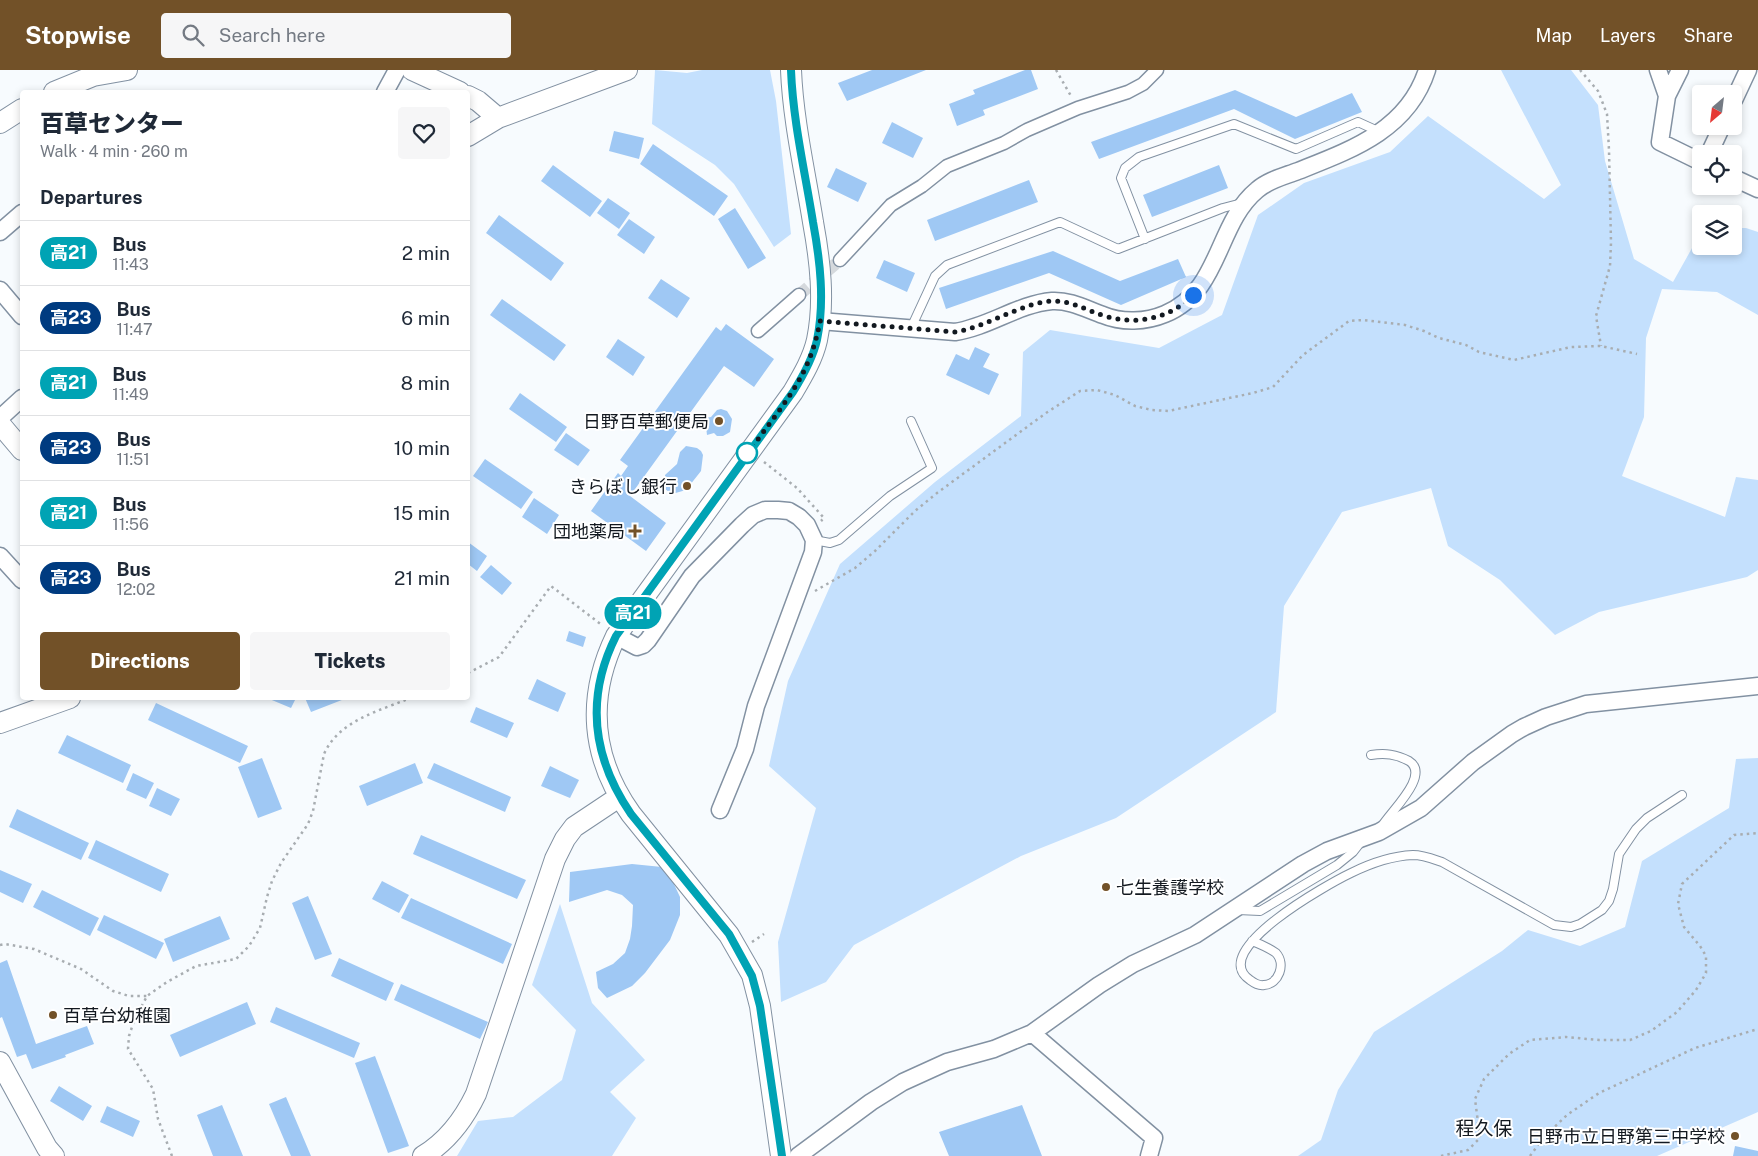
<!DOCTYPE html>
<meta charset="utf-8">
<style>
:root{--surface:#fff;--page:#f6f6f7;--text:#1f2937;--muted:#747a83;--line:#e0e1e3;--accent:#725128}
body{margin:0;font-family:"Public Sans","Noto Sans JP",sans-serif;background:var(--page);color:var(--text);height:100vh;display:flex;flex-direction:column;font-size:19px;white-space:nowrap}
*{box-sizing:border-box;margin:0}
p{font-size:16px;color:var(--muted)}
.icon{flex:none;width:28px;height:28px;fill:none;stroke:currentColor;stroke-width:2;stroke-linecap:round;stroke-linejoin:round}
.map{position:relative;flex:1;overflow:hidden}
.sheet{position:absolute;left:20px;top:20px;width:450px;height:610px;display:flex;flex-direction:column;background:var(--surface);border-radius:5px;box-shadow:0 2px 8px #0003}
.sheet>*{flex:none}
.badge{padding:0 10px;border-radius:16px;font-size:18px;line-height:32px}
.needle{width:32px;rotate:208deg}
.controls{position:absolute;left:1692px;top:15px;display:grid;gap:10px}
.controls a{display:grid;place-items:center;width:50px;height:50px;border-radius:5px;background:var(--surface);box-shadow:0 2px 8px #0003;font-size:25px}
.you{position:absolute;width:25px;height:25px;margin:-12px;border:4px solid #fff;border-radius:50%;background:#1a73e8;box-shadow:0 0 0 8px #1a73e833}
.map>.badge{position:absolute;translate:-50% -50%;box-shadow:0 0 0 2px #fff}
h2{padding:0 20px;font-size:19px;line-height:45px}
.round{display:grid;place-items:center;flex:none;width:52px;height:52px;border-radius:5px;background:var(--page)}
.overview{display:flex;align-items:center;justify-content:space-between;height:85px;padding:0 20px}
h1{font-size:24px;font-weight:800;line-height:38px}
.action{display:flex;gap:10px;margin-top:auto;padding:10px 20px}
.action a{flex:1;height:58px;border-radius:5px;background:var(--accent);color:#fff;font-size:20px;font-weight:800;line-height:58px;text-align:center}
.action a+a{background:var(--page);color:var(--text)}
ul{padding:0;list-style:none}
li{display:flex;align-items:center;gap:15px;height:65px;padding:0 20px;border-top:1px solid var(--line)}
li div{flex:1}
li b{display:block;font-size:19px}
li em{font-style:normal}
li .badge{min-width:55px;font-weight:700;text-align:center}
header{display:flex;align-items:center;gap:30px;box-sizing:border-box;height:70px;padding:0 25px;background:var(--accent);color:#fff}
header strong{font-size:24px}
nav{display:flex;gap:28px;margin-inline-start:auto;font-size:18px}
.search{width:350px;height:45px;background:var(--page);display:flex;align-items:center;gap:12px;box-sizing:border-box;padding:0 18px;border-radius:5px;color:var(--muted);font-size:19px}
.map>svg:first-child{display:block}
</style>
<header>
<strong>Stopwise</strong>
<div class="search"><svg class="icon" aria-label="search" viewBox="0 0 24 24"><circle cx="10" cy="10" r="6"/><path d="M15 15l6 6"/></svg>Search here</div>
<nav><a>Map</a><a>Layers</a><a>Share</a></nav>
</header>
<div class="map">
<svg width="1758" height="1086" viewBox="0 0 1758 1086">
<rect width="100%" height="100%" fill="#f7fbfe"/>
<path fill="#c4e0fd" d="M655 0 687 3 702 0H770L776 31 791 164 774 177 734 114 715 95 652 54Z
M1501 0H1571L1598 35 1605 91 1634 189 1673 212 1701 162V176H1734V158H1746L1758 162V245L1717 222 1662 219 1646 268 1644 347 1622 406 1725 447 1736 407 1758 410V500L1747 507 1599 542 1555 565 1500 510 1448 476 1431 418 1342 442 1284 536 1276 642 1116 748 1021 786 854 875 826 912 781 932 778 872 816 738 769 696 788 611 840 494 935 412 1021 346 1023 282 1050 260 1159 278 1222 245 1258 145 1304 113 1390 82 1428 46 1544 129 1561 115Z
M1758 688V1042L1657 1086H1298L1321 1070 1338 1020 1374 962 1502 881 1528 860 1580 876 1625 857 1642 791 1729 738 1736 689Z
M560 834 592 933 645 990 610 1022 636 1048 612 1086H457L478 1051 513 1047 562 1010 576 960 532 915Z"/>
<path fill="#9fc8f4" d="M872 0H926L847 31 838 13Z
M1025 0H1031L1038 19 983 40 985 45 957 56 949 34 975 24 973 20Z
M1235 20 1296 47 1352 23 1362 42 1295 69 1234 39 1099 89 1091 72Z
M892 52 923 68 913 88 882 73Z
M614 61 644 68 639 89 609 81Z
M653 74 728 126 714 146 640 94Z
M553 95 602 131 590 147 541 111Z
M1219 95 1228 118 1152 147 1143 125Z
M836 98 867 113 858 132 827 117Z
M1029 110 1038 132 935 171 927 150Z
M608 128 630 143 619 159 597 143Z
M735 138 766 188 748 199 718 149Z
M499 145 564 193 551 211 486 163Z
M629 149 655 167 644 184 617 165Z
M1053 181 1120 211 1178 189 1186 207 1121 235 1049 203 946 239 939 218Z
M884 190 915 203 907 222 876 208Z
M661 209 690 228 677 248 648 228Z
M502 229 566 275 554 291 490 245Z
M726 254 774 289 754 317 724 296 630 426 666 453 646 481 591 441 618 403 621 406 628 396 620 390 716 257 721 261Z
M618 269 645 287 633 306 606 287Z
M975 277 990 284 983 297 999 304 989 325 946 305 956 284 969 290Z
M520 323 567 357 556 372 509 339Z
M721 339 727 341 732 349 730 362 723 366H717L714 363 707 365 705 348 711 347 717 340Z
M566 363 590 380 578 396 554 380Z
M686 376 697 378 701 381 703 385 701 401 686 420 672 424 665 419V405L677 394 680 382Z
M485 389 533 422 521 439 473 406Z
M534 428 559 445 547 464 522 447Z
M468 472 487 486 477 501 468 494Z
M491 495 512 513 502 525 480 507Z
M569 561 586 567 583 577 566 571Z
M537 609 566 623 558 642 528 629Z
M267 628H296L291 638Z
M305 628H347L311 642Z
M156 633 248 676 240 693 148 650Z
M476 637 514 653 507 668 470 652Z
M67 665 131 695 123 713 58 683Z
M262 688 282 739 258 748 238 697Z
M415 693 423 713 367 736 359 716Z
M434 693 511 727 505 742 427 708Z
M550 696 579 710 570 728 541 716Z
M133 703 154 713 146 729 126 720Z
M157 718 180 729 171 746 149 736Z
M17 739 89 773 81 790 9 757Z
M421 765 526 810 517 829 413 784Z
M96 770 169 804 161 822 88 788Z
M632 794 662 797 673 812 680 827V845L670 870 645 903 632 916 607 928 598 918 596 902 613 894 625 883 630 869 632 856 633 835 622 825 607 820 569 832 570 802Z
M0 800 32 814 23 833 0 822Z
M382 811 409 825 399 843 372 829Z
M42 820 99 848 90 866 33 837Z
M308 826 332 884 315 890 292 833Z
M411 828 512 874 503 894 401 848Z
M104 845 164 873 156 889 97 860Z
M220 846 230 869 173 892 164 869Z
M339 888 394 913 386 931 331 906Z
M7 890 36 974 87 956 94 974 65 985 66 987 32 999 26 984 17 987 2 947 0 948V893Z
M401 914 488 952 480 969 394 930Z
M247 932 256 954 180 987 170 965Z
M276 937 360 973 354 988 270 952Z
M375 986 409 1076 388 1083 355 993Z
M59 1016 92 1036 83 1051 50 1031Z
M286 1027 311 1086H291L269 1034Z
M222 1035 243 1086H213L197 1045Z
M1022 1035 1042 1086H949L939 1062Z
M107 1036 140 1051 133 1067 100 1052Z
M1735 1076 1758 1081V1086H1733Z"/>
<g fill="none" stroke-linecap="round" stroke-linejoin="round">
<path stroke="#d5d9dd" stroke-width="12" stroke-dasharray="12 6" stroke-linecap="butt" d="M799 225 840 190"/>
<g stroke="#8291a2" stroke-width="10">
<path id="service" d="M1145 169 1121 108 1125 98 1139 87 1234 54 1296 79 1358 52 1380 62
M911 258 935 206 947 195 1060 152 1118 179 1223 138 1242 133
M814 470 830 473 839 470 890 426 932 398 911 351
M1371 685C1385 683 1396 684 1409 691 1431 705 1391 741 1382 756
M1238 840 1260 841 1337 795 1353 782 1360 773
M1252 871C1260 874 1269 878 1276 883 1286 894 1279 914 1264 915 1259 916 1254 913 1250 910 1206 881 1330 813 1351 803 1369 794 1393 786 1413 785 1423 785 1433 789 1442 792L1554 855 1571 857 1580 854 1602 840 1609 831 1613 819 1619 784 1636 759 1647 748 1682 725"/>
</g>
<g stroke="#8291a2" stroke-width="15">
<path id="pedestrian" d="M840 190 891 135 922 116 947 96 1004 73 1027 60 1078 38 1128 22 1143 14 1157 0
M758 261 799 225"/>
</g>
<g stroke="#8291a2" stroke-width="19">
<path id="minor" d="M1658 0 1667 26
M1680 0 1667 26 1660 72 1701 92
M385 22 397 0
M1734 30 1748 0
M1709 84 1722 56
M1734 108 1758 119
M0 162 22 143
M0 220 22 246
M820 251 955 262C989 257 1018 234 1052 231 1070 230 1086 239 1103 245 1122 253 1146 252 1165 244 1221 221 1216 154 1257 120 1268 110 1285 106 1298 101 1351 80 1408 60 1427 0
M0 348 22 328
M0 486 22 510
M616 566 637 577 643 575 648 570 692 506 742 455 753 445 765 440H778L789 441 799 447 807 455 814 470 813 482 756 636 745 679 720 740
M1032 963 1154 1068 1149 1086
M798 1086 871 1032 903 1012 947 992 994 979 1032 963 1099 915 1133 894 1195 865 1303 794 1327 781 1379 762 1421 738 1473 692 1512 664 1524 657 1546 647 1586 634 1758 616"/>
</g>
<g stroke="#8291a2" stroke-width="22">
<path id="tertiary" d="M412 0 460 22
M54 22 93 6 127 0
M468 26 478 31 498 48
M0 53 22 39
M468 66 498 48 627 0
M0 354 22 380
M0 653 70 628
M0 992 47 1078 54 1086
M423 1086C448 1071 464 1049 476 1024L555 789 565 769 574 757 619 727
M781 1086 760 936 752 905 729 865 631 744C591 688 586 628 616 566L793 322C803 305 813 288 817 270 825 231 820 190 813 152 805 102 793 50 791 0"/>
</g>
<path stroke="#a8adb1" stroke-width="2.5" stroke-dasharray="2.5 4" stroke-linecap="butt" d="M1056 0 1071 26
M1580 0 1598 21 1607 44 1609 80 1611 173 1610 196 1596 246 1601 276
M764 392 797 418 824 448 821 451
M815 521 855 498 875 481 915 441 937 423 1046 343 1080 321 1097 320 1115 325 1135 336 1152 340 1168 341 1253 323 1273 317 1303 285 1349 251 1363 250 1405 255 1424 261 1439 268 1466 275 1479 282 1514 290 1571 277 1601 276 1637 284
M468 603 499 587 551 516 603 556
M752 872 764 864
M0 875 5 874 34 879 81 899 113 921 129 926H147
M172 1086 158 1049 153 1019 128 979 129 966 134 951 147 926 167 912 196 896 236 889 249 876 260 858 267 827 272 811 281 793 308 754 313 741 324 684C339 650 380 641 410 628
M1441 1086 1468 1080 1480 1068 1475 1029 1484 1009 1509 984 1530 970 1566 967 1599 970H1630L1651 961 1677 942 1696 920 1706 903V886L1700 876 1684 857 1678 834 1682 814 1734 765 1758 763
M1530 1086 1544 1067 1567 1045 1599 1023 1695 978 1758 959"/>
<use href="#service" stroke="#fff" stroke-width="8"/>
<use href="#pedestrian" stroke="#fff" stroke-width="12"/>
<use href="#minor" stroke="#fff" stroke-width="16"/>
<use href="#tertiary" stroke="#fff" stroke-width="20"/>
</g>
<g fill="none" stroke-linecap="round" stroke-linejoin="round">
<g stroke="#fff" stroke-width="11">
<path id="line" d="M782 1086 760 936 752 906 729 864 631 744C592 687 585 628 616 566L793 322C803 306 813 288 817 270 825 231 820 190 813 152 805 102 793 51 791 0"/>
</g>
<use href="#line" stroke="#00a3b4" stroke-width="8"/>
<path stroke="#131920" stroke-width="5" stroke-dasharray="0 9" d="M747 383C752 378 761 365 767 357 794 321 812 296 820 251L955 262C988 257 1022 232 1054 231 1073 231 1087 241 1105 246 1136 256 1171 248 1193 225"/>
</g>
<g fill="#725128" stroke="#fff" stroke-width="2">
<circle cx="719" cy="351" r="5"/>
<circle cx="687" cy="416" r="5"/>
<path d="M632.5 453.5h5v5h5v5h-5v5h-5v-5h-5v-5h5z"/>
<circle cx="1106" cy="817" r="5"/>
<circle cx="53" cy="945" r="5"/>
<circle cx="1735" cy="1066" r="5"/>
</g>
<circle fill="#fff" stroke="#00a3b4" stroke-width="2.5" cx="747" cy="383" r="10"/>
<g text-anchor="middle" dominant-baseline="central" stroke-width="4" stroke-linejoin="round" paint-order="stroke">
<g font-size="18" fill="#131920" stroke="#fff" text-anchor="end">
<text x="709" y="351">日野百草郵便局</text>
<text x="677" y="416">きらぼし銀行</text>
<text x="625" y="461">団地薬局</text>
<text x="1116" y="817" text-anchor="start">七生養護学校</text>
<text x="63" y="945" text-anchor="start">百草台幼稚園</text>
<text x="1725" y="1066">日野市立日野第三中学校</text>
</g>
<g font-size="19" fill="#131920" stroke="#fff">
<text x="1484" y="1058">程久保</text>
</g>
</g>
</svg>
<div class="controls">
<a><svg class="needle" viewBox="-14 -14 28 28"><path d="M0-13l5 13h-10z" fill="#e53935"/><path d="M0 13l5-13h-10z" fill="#747a83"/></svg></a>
<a><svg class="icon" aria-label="locate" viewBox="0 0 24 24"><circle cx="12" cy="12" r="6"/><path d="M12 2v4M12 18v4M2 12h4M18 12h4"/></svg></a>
<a><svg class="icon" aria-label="layers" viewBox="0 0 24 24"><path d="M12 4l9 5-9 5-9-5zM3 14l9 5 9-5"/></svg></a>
</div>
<div class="you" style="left:1193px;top:225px"></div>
<b class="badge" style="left:633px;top:543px;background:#00a3b4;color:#fff">高21</b>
<section class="sheet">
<div class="overview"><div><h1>百草センター</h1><p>Walk · 4 min · 260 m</p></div><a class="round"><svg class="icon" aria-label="heart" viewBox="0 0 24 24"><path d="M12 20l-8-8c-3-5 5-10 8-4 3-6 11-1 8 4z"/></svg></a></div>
<h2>Departures</h2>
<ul>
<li><span class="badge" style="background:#00a3b4;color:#fff">高21</span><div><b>Bus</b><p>11:43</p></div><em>2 min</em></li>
<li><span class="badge" style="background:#003b80;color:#fff">高23</span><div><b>Bus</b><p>11:47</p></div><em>6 min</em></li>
<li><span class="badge" style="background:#00a3b4;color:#fff">高21</span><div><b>Bus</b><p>11:49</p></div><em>8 min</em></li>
<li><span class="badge" style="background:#003b80;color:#fff">高23</span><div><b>Bus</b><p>11:51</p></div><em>10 min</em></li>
<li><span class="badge" style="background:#00a3b4;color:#fff">高21</span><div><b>Bus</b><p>11:56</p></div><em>15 min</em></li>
<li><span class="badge" style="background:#003b80;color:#fff">高23</span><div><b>Bus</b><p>12:02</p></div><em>21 min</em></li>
</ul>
<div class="action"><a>Directions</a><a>Tickets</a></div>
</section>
</div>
